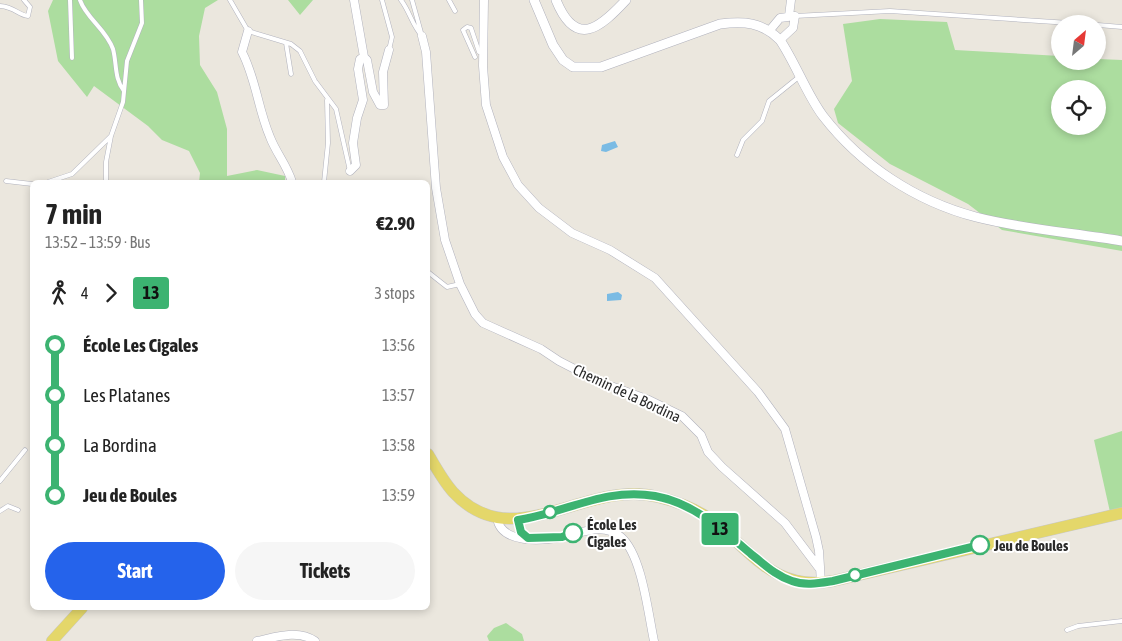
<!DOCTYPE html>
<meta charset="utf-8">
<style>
:root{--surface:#fff;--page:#f6f6f6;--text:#222;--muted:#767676;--accent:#2563eb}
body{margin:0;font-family:"Asap Condensed",sans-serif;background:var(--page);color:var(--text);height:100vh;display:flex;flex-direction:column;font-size:19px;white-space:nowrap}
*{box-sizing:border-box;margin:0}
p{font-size:16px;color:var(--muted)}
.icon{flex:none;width:28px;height:28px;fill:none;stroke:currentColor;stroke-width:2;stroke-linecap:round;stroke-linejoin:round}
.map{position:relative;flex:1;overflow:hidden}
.panel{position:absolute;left:30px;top:180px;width:400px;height:430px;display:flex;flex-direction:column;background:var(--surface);border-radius:8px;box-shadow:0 2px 8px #0003}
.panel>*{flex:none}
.badge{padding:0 10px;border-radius:4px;font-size:18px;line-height:32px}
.needle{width:32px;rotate:28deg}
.buttons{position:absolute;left:1051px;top:15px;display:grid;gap:10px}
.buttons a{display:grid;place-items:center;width:55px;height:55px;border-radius:50%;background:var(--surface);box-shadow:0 2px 8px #0003;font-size:25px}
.map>.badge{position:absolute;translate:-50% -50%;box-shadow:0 0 0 2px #fff}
.legs{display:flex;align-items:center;gap:8px;height:55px;padding:0 15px;font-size:16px}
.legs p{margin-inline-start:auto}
.overview{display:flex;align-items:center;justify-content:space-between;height:85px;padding:0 15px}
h1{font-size:28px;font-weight:700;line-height:38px}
.cta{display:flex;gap:10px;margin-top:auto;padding:10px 15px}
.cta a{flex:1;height:58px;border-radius:30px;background:var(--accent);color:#fff;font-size:20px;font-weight:700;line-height:58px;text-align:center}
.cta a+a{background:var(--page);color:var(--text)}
ul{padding:0 15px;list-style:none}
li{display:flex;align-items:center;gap:18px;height:50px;font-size:19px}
li i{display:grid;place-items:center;width:8px;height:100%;margin:0 6px;background:currentColor}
li i::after{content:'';width:12px;height:12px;margin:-6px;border:4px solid;border-radius:50%;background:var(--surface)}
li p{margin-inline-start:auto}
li:first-child i{background:linear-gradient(#0000 50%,currentColor 0)}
li:last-child i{background:linear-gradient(currentColor 50%,#0000 0)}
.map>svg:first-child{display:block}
</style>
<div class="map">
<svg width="1122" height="641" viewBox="0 0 1122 641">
<rect width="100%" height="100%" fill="#ebe7de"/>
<path fill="#acdd9f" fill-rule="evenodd" d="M53 0H218L205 8 199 36 200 65 217 92 227 129V176L257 170 285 176V182H199L200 173 189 151 162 140 148 126 94 86 87 97 58 61 48 11Z
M288 0H313L300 15Z
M880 19 947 22 955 50 1060 56V61H1098V59L1122 60V251L1002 230 968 204 890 164 838 123 834 109 852 81 843 24ZM1060 89H1098V126H1060Z
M1122 431V519L1112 521 1094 440Z
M506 623 522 634 524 641H489L487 636 494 628Z"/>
<path fill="#7abbe4" d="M615 141 618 147 606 152 601 151 602 145Z
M618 292 622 295 621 300 607 301V294Z"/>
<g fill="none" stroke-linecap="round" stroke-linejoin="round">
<g stroke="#b1b2bd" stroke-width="5">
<path id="service" d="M70 0 72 58
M80 0C86 18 106 29 113 49 117 64 114 78 124 91
M230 0 248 31 291 44 300 51 315 81 336 109 350 171
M382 0 392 37 389 50
M401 0C410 12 412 25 422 36
M412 0 422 36
M449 0 455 11
M0 6C15 7 18 15 28 16L30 7 24 0
M795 16 890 11 1085 24
M1098 25 1122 27
M286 43 291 74
M475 57 463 30 467 27 471 28 479 52H482
M737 155 743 140 762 121 769 101 800 76
M6 181 32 184
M48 182 72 174 111 136
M106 182V162L111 136 123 102 127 61 142 23 141 0
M324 182 328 143 327 100
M428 272 447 287 460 284
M0 481 25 450
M0 511 8 506 18 510
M1067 630 1078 626 1122 621"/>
</g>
<g stroke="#b1b2bd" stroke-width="9">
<path id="minor" d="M354 0 364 57 367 60 373 92 380 105H384L383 72 389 50
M484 0 483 66 486 105 503 157 518 185 539 208 572 233 610 250 655 278 758 392 785 429 816 537 819 551 821 583
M789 16 791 0
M770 30 780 18 795 16 793 28 780 40
M248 31 242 52C256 79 258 109 270 137 276 153 287 165 292 182
M422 36 426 52 436 188 445 240 460 284 475 314 483 323 541 349 559 361 600 382 649 400 682 416 701 435 708 452 722 467 785 523 819 568
M350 171 356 165 353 143 357 118 363 100 358 69 360 59 364 57
M497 518C501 544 541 541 562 537 582 533 603 522 621 537 642 555 648 613 654 641
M518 520 521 532 528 538
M257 641C276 637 298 629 315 641"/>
</g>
<g stroke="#b1b2bd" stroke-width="10">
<path id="tertiary" d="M534 0 553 45 563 60 573 67H601L720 24C744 21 762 22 780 40 796 64 807 95 823 116 861 165 915 201 976 217 1022 229 1075 233 1122 241
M556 0C576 49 600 28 626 0"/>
</g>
<g stroke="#c8c8c8" stroke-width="12">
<path id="primary" d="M428 454C435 466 443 481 453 492 514 558 585 478 658 497 675 501 692 507 707 517 752 549 771 592 833 581L1122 513
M52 641 82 608"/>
</g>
<use href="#service" stroke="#fff" stroke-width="4"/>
<use href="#minor" stroke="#fff" stroke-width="8"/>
<use href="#tertiary" stroke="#fff" stroke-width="9"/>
<use href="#primary" stroke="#e4d76a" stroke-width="11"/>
</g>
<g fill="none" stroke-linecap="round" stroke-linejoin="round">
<g stroke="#fff" stroke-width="11">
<path id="line-1" d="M573 533 562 537 528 538 521 532 518 520C565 513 605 487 655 496 693 503 722 529 751 554 764 564 776 576 792 581 805 586 820 583 833 581L980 545"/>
</g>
<use href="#line-1" stroke="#3cb371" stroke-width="8"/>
</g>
<g fill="#fff" stroke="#3cb371" stroke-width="2.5">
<circle cx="550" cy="512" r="6"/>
<circle cx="573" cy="533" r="9"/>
<circle cx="980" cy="545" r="9"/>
<circle cx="855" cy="575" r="6"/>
</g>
<g text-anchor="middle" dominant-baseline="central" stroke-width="4" stroke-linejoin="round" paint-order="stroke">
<g font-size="15" fill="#2a2a2a" stroke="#fff">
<text transform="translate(627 393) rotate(25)">Chemin de la Bordina</text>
</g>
<g font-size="15" font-weight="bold" fill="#2a2a2a" stroke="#fff" text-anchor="start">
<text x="587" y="524">École Les<tspan x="587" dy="17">Cigales</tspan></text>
<text x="994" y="545">Jeu de Boules</text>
</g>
</g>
</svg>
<div class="buttons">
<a><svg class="needle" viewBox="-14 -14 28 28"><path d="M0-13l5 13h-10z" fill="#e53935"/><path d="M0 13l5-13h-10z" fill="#767676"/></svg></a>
<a><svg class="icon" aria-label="locate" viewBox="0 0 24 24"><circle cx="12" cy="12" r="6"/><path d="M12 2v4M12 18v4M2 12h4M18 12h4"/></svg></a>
</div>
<b class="badge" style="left:720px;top:529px;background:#3cb371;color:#111">13</b>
<section class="panel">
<div class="overview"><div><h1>7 min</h1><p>13:52 – 13:59 · Bus</p></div><b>€2.90</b></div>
<div class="legs"><svg class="icon" aria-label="walk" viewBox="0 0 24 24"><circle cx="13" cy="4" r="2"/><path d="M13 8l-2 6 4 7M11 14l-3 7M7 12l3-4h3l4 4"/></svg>4<svg class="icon" aria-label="forward" viewBox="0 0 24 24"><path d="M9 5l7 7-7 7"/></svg><b class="badge" style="background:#3cb371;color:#111">13</b><p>3 stops</p></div>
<ul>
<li><i style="color:#3cb371"></i><b>École Les Cigales</b><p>13:56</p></li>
<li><i style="color:#3cb371"></i><span>Les Platanes</span><p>13:57</p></li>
<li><i style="color:#3cb371"></i><span>La Bordina</span><p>13:58</p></li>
<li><i style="color:#3cb371"></i><b>Jeu de Boules</b><p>13:59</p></li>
</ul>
<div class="cta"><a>Start</a><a>Tickets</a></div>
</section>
</div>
